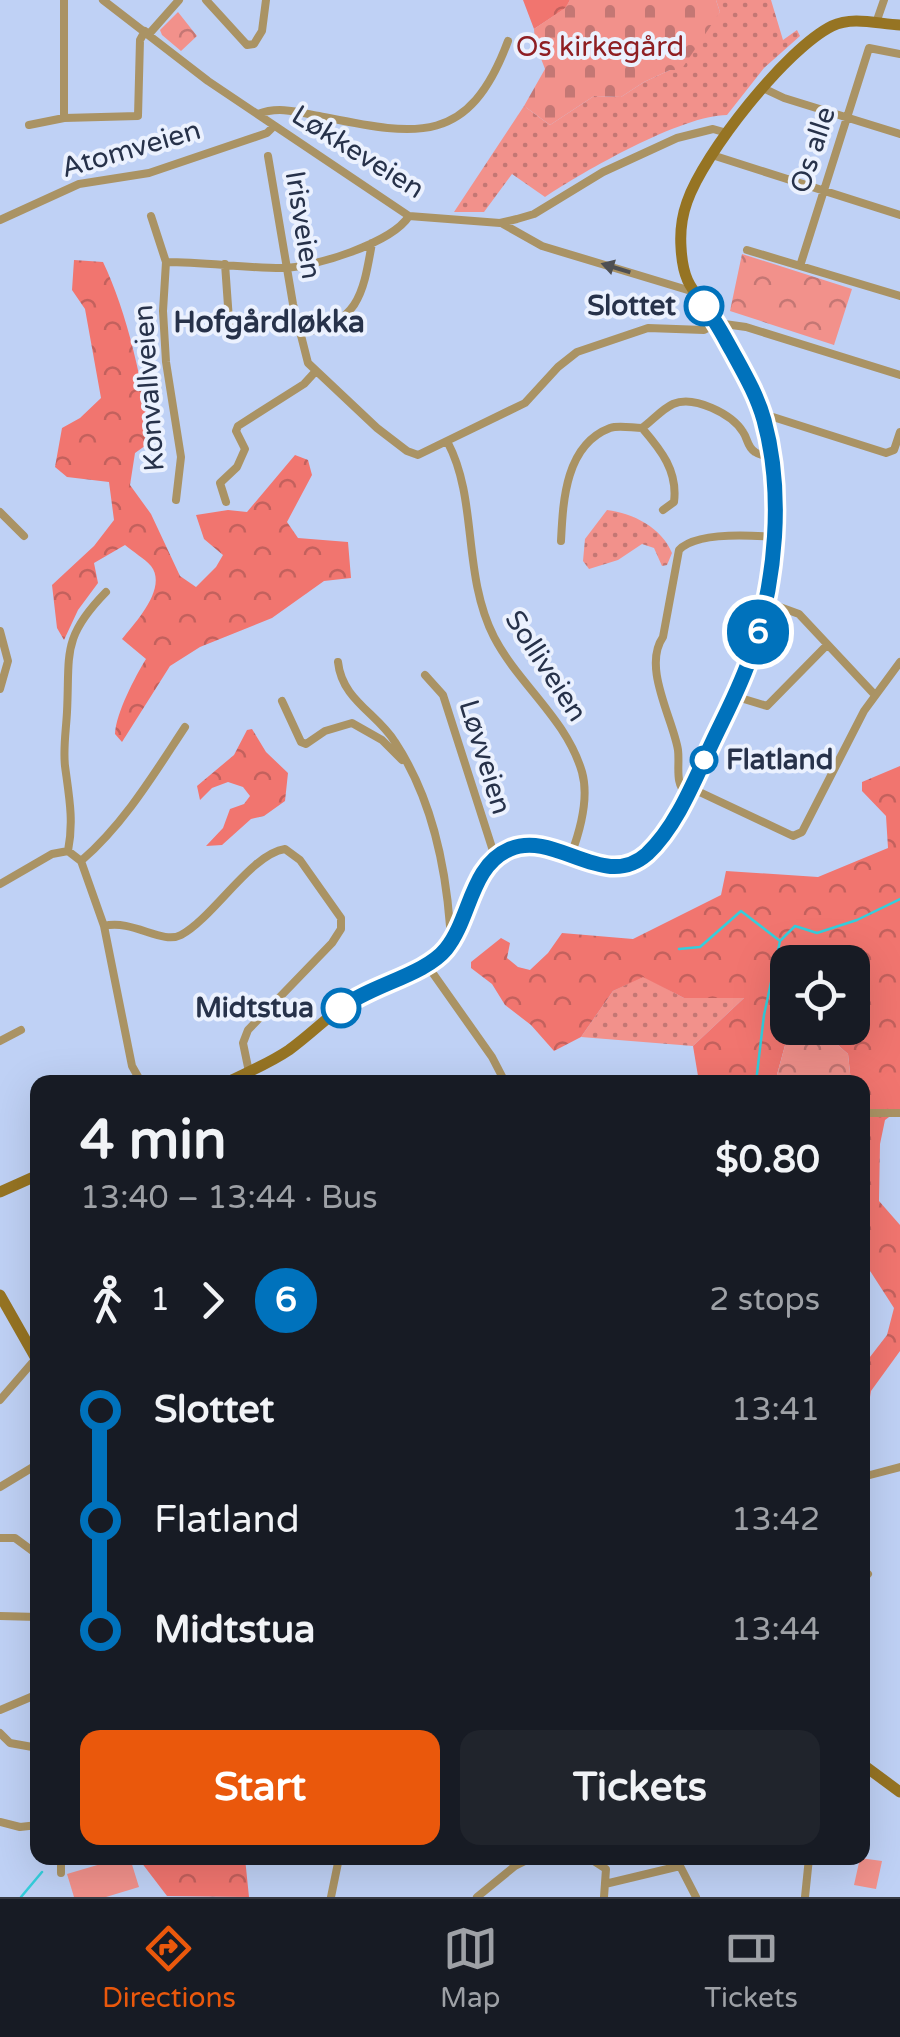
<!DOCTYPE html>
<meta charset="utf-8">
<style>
:root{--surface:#171b24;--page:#20242c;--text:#f1f3f6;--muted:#9ea1a6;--line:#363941;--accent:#ea580c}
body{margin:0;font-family:"Varela Round",sans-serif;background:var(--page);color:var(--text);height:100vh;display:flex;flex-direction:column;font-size:38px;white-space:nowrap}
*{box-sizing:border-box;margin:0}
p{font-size:32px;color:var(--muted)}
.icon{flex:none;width:55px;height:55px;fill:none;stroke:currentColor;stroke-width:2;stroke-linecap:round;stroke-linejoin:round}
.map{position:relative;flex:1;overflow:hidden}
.details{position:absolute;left:30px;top:1075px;width:840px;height:790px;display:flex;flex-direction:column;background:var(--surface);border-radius:20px;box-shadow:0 10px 40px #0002}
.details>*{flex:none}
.badge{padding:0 20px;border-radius:32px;font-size:35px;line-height:65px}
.buttons{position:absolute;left:770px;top:945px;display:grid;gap:20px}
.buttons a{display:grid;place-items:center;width:100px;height:100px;border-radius:20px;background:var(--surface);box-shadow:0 10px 40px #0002;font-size:50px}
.map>.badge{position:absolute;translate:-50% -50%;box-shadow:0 0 0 5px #fff}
.legs{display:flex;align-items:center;gap:15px;height:110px;padding:0 50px;font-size:32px}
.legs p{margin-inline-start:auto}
.summary{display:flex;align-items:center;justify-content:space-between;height:170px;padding:0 50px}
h1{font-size:55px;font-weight:700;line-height:75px}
.cta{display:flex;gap:20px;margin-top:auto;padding:20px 50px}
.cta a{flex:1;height:115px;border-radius:20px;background:var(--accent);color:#fff;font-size:40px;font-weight:700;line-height:115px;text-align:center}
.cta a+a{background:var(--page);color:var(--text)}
ul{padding:0 50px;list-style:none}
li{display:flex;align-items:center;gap:35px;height:110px;font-size:38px}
li i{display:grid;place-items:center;width:15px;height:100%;margin:0 12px;background:currentColor}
li i::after{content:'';width:25px;height:25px;margin:-12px;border:8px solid;border-radius:50%;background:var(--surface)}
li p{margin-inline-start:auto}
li:first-child i{background:linear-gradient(#0000 50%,currentColor 0)}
li:last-child i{background:linear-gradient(currentColor 50%,#0000 0)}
.tab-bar{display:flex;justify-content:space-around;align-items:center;height:140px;border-top:2px solid var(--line);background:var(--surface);font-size:28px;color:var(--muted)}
.tab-bar a{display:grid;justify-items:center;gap:5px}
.tab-bar .on{color:var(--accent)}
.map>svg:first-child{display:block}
</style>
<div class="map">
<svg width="900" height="1897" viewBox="0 0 900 1897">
<defs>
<pattern id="grass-dots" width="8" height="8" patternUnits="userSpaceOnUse" patternTransform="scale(2.5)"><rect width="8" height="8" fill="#f2918b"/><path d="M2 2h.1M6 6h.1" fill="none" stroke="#c47774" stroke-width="1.8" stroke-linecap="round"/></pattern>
<pattern id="forest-crowns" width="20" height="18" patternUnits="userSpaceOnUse" patternTransform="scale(2.5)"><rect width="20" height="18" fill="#f1756f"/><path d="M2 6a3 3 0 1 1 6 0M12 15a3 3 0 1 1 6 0" fill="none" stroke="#c3615d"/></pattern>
<pattern id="cemetery-stones" width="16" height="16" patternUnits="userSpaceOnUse" patternTransform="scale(2.5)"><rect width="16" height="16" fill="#f2918b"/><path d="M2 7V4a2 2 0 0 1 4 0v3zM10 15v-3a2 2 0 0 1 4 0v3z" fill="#c47774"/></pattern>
<pattern id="park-crowns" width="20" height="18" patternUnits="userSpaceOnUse" patternTransform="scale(2.5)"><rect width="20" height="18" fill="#f2918b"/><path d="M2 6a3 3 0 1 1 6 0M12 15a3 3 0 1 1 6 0" fill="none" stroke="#c47774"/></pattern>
</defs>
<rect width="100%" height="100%" fill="#bfd1f5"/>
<path fill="url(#grass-dots)" d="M716 0H771L783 40 797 30 800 36 764 68 727 115C682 115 584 171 545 197L512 174 484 212H454L524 106 550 125 594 96 621 97 644 82 670 70 720 12Z
M607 510C633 513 662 528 672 553L667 565 662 566 654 548 642 544 618 560 589 569 583 561 585 539Z
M643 976 684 998 745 997 693 1046 581 1037 613 991Z"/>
<path fill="url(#forest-crowns)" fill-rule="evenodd" d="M523 0H570L566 8 534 29Z
M74 260 103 262C126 309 146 391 149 443L135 453 130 485 151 514 180 576 196 587 216 567 223 555 204 539 196 515 228 510 247 512 295 455 308 460 312 475 287 522 298 538 348 542 351 578 324 581 272 618 200 647 170 666 122 742 115 734C116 713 135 677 146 659L122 639C135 623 168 588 151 566 144 558 133 552 125 545L94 563 98 583 78 610 64 640 57 628 52 585 94 546 114 520 109 482 67 477 55 467 62 428 80 418 101 398 85 309 72 290Z
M252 729 266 752 288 773 285 801 264 816 251 819 222 845 206 846 223 828 230 809 244 804 250 796 243 787 228 782 212 788 200 800 197 786 234 755 247 730Z
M900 766V1109L885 1120 880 1144 879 1201 900 1225V1351L871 1391 863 1439V1366L887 1335 894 1308 863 1260 862 1082H851L848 1054 822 1031 787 1038 775 1082H699L693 1046 744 998H684L643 977 613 991 581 1037 554 1051 531 1025 505 1005 492 984 471 968V962L501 938 510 943 507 958 518 967 530 970 548 953 562 933 633 939 721 895 726 871 818 877 888 848 886 816 862 791V782ZM788 962H852V1028H788Z
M138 1858H245L249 1897 167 1896Z"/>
<path fill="url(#cemetery-stones)" d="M570 0H716L720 12 681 70H670L644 82 621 97 594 96 550 125 524 106 545 69 535 43 534 29 565 8Z"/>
<path fill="url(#park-crowns)" d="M178 12 197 36 181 51 162 35 160 30Z
M742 254 852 289 834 345 730 311Z
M822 1031 848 1054 851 1082H775L787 1038Z"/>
<path fill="#f2918b" d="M121 1858H130L139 1887 106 1897H74L67 1874Z
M860 1858 882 1861 876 1889 854 1885Z"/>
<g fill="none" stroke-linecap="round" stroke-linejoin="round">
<path stroke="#34cedc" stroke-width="2.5" d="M679 949 700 947 741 911 780 941 795 926 817 933 857 920 900 899
M756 1082 764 1015 780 941
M21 1897 42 1872"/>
<path stroke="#aa9364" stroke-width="8" d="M64 0V118
M103 0 208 81 409 216 500 223 517 219 534 214 603 172 677 138 713 129 727 133
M206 0 247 45 254 44 262 31 266 0
M876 23 884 0
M149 34 179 0
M763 88 784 98 900 134
M258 114C278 106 298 112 319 116 414 135 468 149 508 41
M29 125 64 118 138 116 140 40 145 31
M712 155 900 215
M268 156 293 304 308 363 377 428 407 451 418 455 525 403 558 367 577 352 648 328 704 330 717 323 746 327 900 375
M151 216 166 262 163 311 166 362 181 457 176 500
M0 220 79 184 149 173 267 133 274 126
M503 224 542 246 691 291
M747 250 900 296
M166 262C205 262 244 268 282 268 313 268 392 243 409 216
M225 264 230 334
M800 266 869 48 900 54
M300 333C359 324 363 294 372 243
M763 417H773L886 453 894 450 900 432
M642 428C661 450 678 471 674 502L663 510
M448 443C478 500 462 574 494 637 519 685 566 718 582 772 589 797 580 831 571 855
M226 502 220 483 237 467 245 449 236 431 238 426 304 384 315 372
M0 512 24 536
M561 541C563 502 565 445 610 428 619 425 632 428 642 428 652 421 662 409 673 404 694 395 732 414 743 432 748 439 747 447 755 452 761 456 764 455 771 455
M106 592C61 638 70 654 67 712 66 731 63 748 65 766 69 796 74 821 68 851L81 861 104 926 132 1066 141 1082
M766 602 799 614 874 694
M0 631 8 661 0 689
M338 662C342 700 377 713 395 742 431 797 445 861 450 926L457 933
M425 675 443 695 495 857
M734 696 767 706 827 645
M282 701 301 742 306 744 325 731 352 723 382 740 402 760
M691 788 793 836 802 832 864 711 900 662
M687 795C674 783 680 766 678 750 673 719 642 667 663 637L679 550C696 532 748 535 773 537
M81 861C124 824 154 774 185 727
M0 884 52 854 68 851
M104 926C133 919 162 945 181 935 214 917 251 854 285 849L300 860 341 918V929L332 943 248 1030 243 1043 249 1072
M427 965 492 1057 505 1082
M0 1041 21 1030
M862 1113H900
M0 1400 38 1356
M862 1472 870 1475 900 1467
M0 1487 38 1464
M0 1538H15L38 1555
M862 1581 868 1574
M0 1616 38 1617
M0 1710 38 1694
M0 1733 10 1743 38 1748
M0 1822 20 1827 38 1825
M589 1858 606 1869 604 1897
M61 1873V1858
M605 1884 680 1866 696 1897
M331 1897 339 1858
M477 1897 515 1866 531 1858
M805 1897 809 1858"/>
<path stroke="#967423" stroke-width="11" d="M228 1082C248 1072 270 1063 289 1050 314 1032 335 1009 362 993 385 979 416 975 438 957 472 929 465 870 507 850 567 822 611 912 665 831 685 801 700 769 715 736 728 709 742 681 752 652 779 574 786 474 756 396 746 371 730 344 716 321 696 291 683 288 681 247 680 232 682 216 687 202 704 153 786 49 832 26 853 16 878 24 900 25
M0 1192 38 1175
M0 1295 38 1362
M862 1764 900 1792"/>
</g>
<defs><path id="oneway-solid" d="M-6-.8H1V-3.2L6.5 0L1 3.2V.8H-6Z" transform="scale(2.5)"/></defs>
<use fill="#4e4f52" href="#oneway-solid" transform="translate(616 268) rotate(-163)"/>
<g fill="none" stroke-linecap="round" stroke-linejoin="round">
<g stroke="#fff" stroke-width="22">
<path id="line-1" d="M341 1008C371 985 425 975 446 949 471 918 470 866 510 849 556 830 604 892 647 854 677 826 695 779 712 743 726 713 742 684 752 652 776 581 784 493 764 420 757 395 744 373 732 351 723 335 715 319 704 306"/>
</g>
<use href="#line-1" stroke="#0072bc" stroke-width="15"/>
</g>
<g fill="#fff" stroke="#0072bc" stroke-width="5">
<circle cx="704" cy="306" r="18"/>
<circle cx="704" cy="760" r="12"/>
<circle cx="341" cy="1008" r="18"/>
</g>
<g text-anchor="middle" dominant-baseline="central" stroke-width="8" stroke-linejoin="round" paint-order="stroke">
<g font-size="28" fill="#8f1f23" stroke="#ebf1fe">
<text x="600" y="47">Os kirkegård</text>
</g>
<g font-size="28" fill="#27324a" stroke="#ebf1fe">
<text transform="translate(131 149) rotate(-16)">Atomveien</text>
<text transform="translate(813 150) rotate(-72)">Os alle</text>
<text transform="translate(358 152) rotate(32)">Løkkeveien</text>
<text transform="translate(303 225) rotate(81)">Irisveien</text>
<text transform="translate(149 388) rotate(-94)">Konvallveien</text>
<text transform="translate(546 666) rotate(57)">Solliveien</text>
<text transform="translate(485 757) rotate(73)">Løvveien</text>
</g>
<g font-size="28" font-weight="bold" fill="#27324a" stroke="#ebf1fe" text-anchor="end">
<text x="676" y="306">Slottet</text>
<text x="726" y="760" text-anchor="start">Flatland</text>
<text x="314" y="1008">Midtstua</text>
</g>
<g font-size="30" font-weight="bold" fill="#27324a" stroke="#ebf1fe">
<text x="269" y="322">Hofgårdløkka</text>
</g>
</g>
</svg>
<div class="buttons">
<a><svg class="icon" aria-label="locate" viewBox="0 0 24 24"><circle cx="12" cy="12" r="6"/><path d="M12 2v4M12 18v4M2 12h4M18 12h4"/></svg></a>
</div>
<b class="badge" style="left:758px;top:632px;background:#0072bc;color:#fff">6</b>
<section class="details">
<div class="summary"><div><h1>4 min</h1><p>13:40 – 13:44 · Bus</p></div><b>$0.80</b></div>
<div class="legs"><svg class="icon" aria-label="walk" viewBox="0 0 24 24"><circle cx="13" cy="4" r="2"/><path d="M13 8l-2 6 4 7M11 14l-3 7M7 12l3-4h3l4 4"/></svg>1<svg class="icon" aria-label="forward" viewBox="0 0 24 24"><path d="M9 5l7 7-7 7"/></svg><b class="badge" style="background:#0072bc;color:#fff">6</b><p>2 stops</p></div>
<ul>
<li><i style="color:#0072bc"></i><b>Slottet</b><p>13:41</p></li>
<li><i style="color:#0072bc"></i><span>Flatland</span><p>13:42</p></li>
<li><i style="color:#0072bc"></i><b>Midtstua</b><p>13:44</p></li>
</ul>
<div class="cta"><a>Start</a><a>Tickets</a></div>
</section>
</div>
<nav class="tab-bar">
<a class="on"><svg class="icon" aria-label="directions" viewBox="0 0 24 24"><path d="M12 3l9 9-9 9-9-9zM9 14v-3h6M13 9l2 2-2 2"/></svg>Directions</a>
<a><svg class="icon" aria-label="map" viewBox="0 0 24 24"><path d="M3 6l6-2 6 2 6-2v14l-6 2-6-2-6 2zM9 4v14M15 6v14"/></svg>Map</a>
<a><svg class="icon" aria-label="tickets" viewBox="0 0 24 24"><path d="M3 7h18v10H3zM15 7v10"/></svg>Tickets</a>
</nav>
